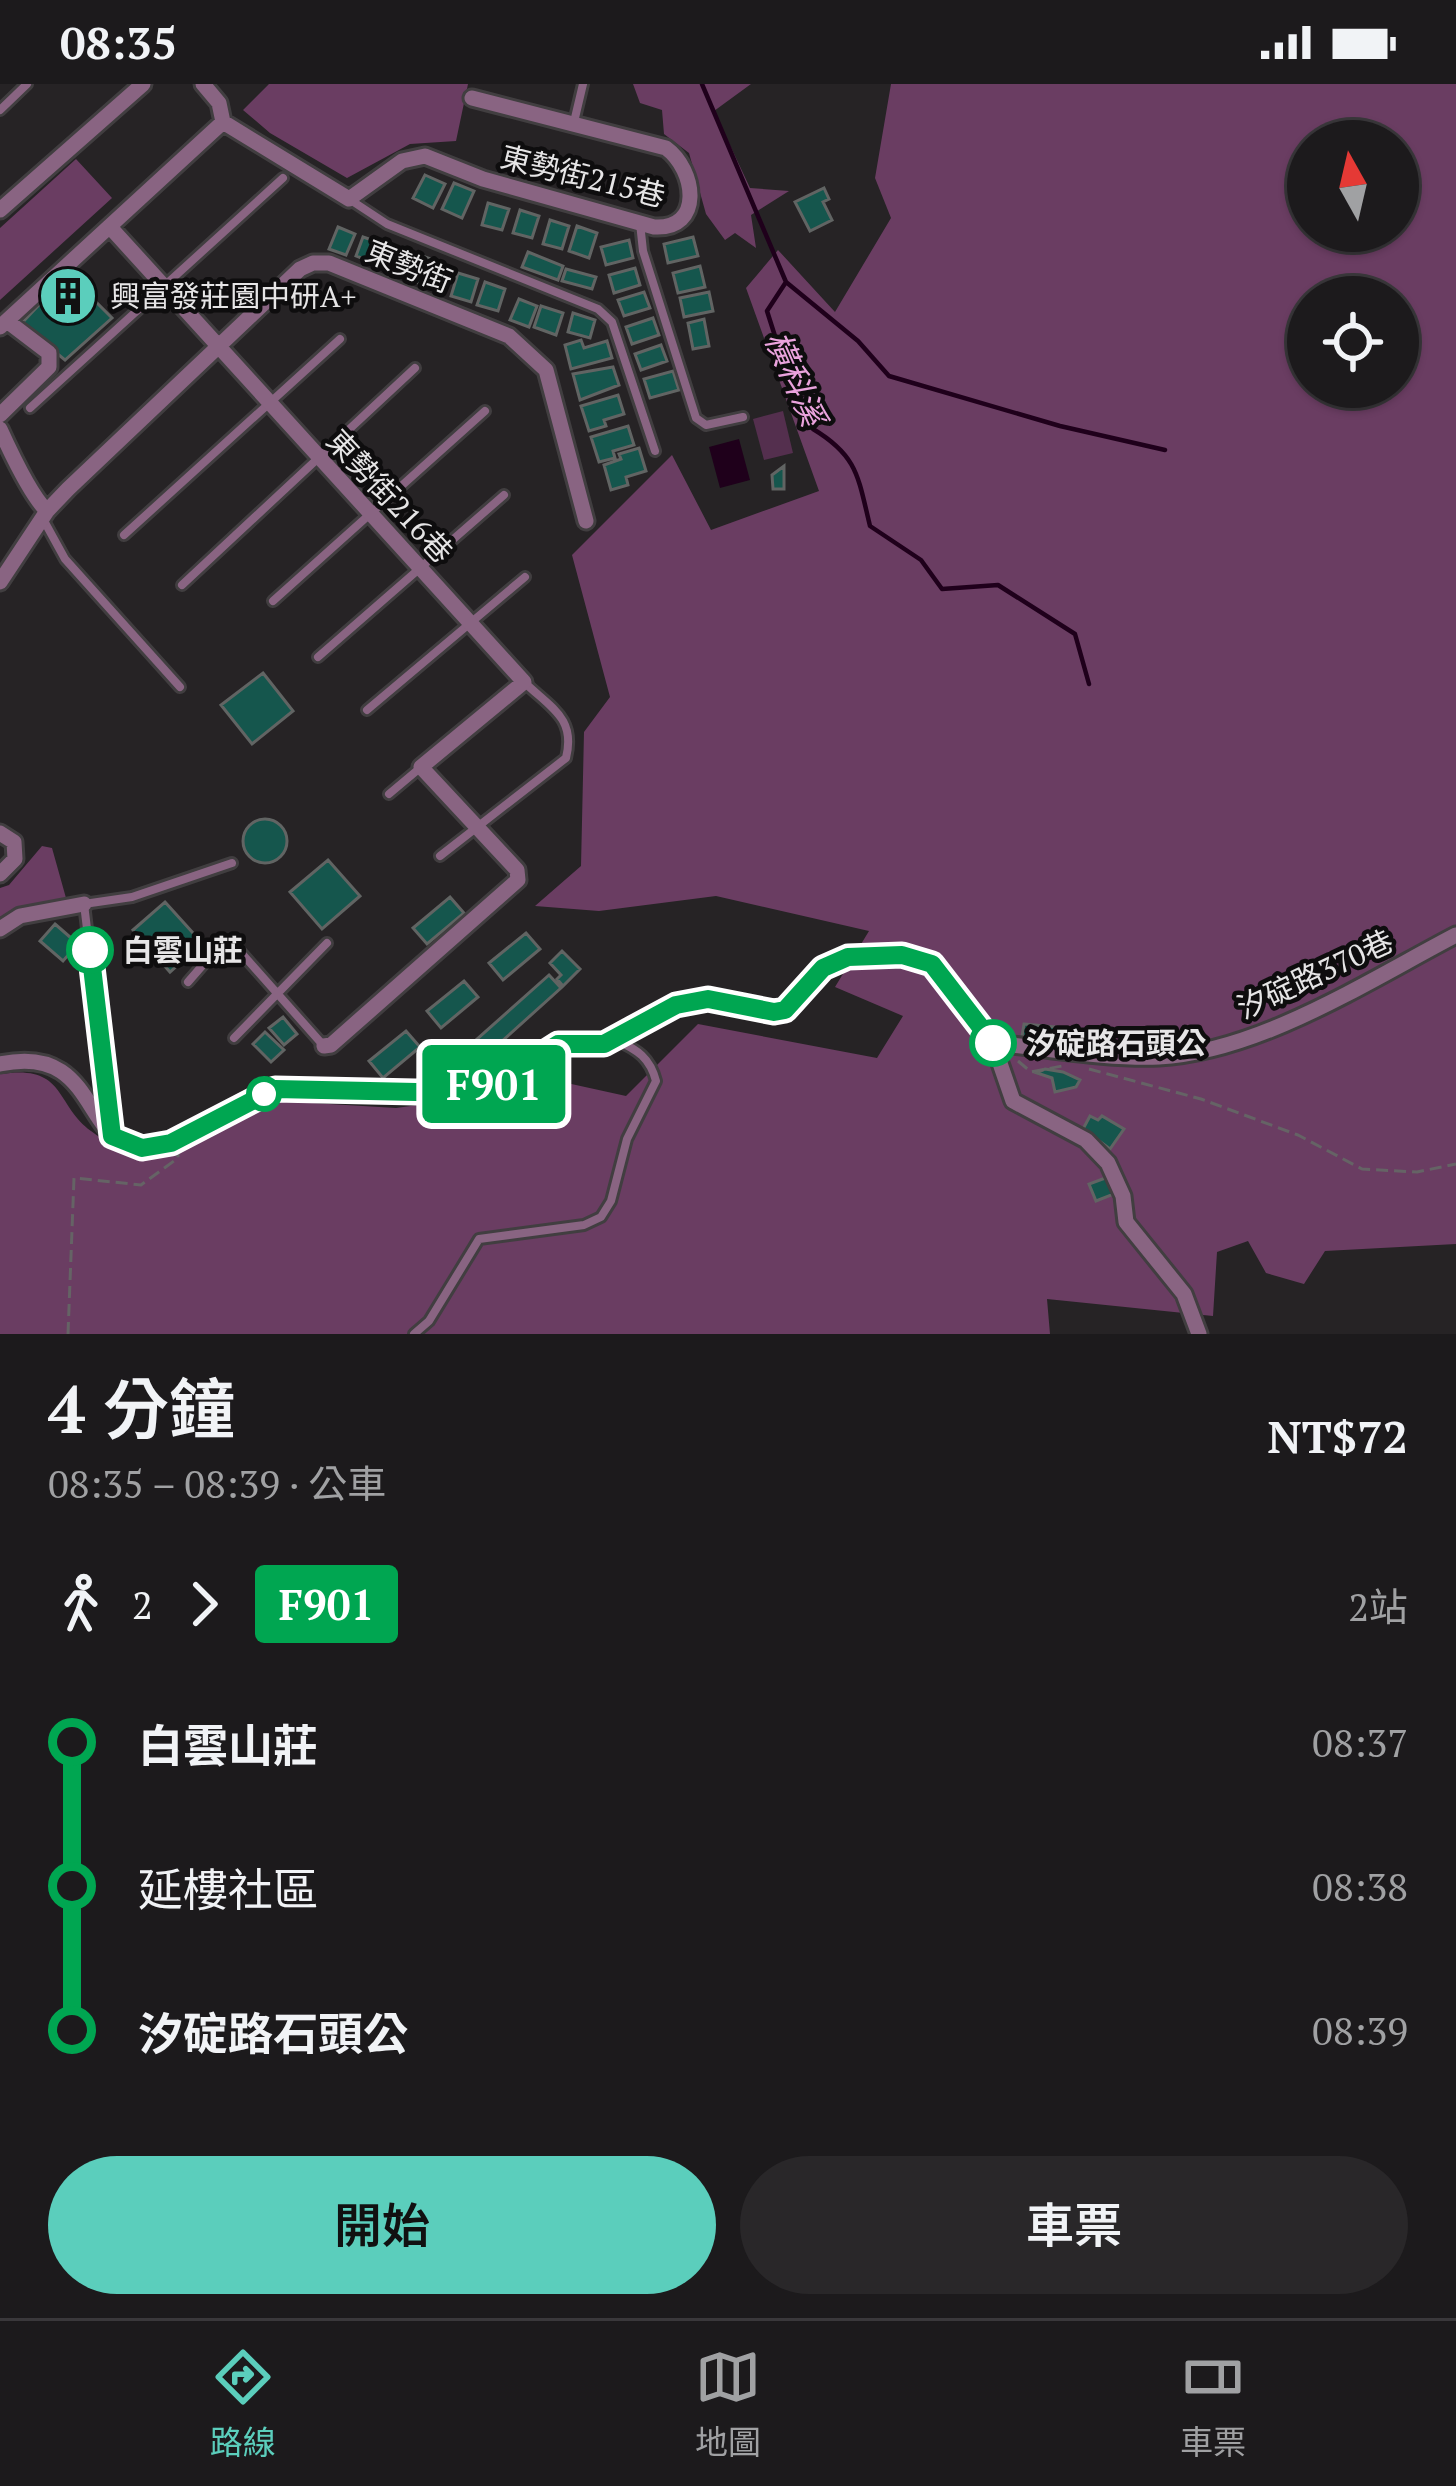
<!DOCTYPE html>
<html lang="zh-TW">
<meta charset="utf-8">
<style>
:root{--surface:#1c1a1c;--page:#292729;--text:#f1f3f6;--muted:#a0a1a3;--line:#3a383b;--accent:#5bcebc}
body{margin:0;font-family:"PT Serif","Noto Sans TC",serif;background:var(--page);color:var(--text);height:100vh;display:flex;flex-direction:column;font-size:45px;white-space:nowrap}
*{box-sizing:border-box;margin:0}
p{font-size:39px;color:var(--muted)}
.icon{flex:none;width:66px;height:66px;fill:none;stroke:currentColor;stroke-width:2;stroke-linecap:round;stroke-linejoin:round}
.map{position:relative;height:1250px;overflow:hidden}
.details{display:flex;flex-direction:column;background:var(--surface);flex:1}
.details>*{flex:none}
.badge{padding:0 24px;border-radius:9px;font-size:42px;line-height:78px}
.needle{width:78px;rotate:352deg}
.buttons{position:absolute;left:1287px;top:36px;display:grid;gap:24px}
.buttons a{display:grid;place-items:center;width:132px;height:132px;border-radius:50%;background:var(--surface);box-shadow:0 3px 9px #0004,0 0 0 3px var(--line);font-size:60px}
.map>.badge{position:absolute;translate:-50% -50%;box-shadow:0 0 0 6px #fff}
.legs{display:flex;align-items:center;gap:18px;height:132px;padding:0 48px;font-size:39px}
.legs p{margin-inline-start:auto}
.summary{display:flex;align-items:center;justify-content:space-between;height:204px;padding:0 48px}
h1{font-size:66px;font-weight:600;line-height:90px}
.cta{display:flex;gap:24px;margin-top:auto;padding:24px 48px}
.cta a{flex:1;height:138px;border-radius:72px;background:var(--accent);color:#111;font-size:48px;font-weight:600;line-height:138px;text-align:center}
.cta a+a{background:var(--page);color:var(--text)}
ul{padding:0 48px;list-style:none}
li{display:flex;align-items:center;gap:42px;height:144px;font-size:45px}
li i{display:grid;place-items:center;width:18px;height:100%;margin:0 15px;background:currentColor}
li i::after{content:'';width:30px;height:30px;margin:-15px;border:9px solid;border-radius:50%;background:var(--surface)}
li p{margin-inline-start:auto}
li:first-child i{background:linear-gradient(#0000 50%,currentColor 0)}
li:last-child i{background:linear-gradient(currentColor 50%,#0000 0)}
.status{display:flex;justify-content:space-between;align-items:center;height:84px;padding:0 60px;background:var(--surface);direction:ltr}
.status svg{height:33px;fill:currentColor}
.menu{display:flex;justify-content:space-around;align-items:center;height:168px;border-top:3px solid var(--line);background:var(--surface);font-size:33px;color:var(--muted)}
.menu a{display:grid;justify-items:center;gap:6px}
.menu .current{color:var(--accent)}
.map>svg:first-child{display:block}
</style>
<div class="status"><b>08:35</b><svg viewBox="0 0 49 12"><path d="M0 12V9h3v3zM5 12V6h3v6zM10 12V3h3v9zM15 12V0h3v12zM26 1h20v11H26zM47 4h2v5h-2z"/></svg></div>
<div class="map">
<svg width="1456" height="1250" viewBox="0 0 1456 1250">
<rect width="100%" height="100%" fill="#262325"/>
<path fill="#542f4e" d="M783 327 793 369 764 376 753 335Z"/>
<path fill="#6a3d62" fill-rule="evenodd" d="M269 0H468L456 57 410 60 347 94 270 49 243 26Z
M633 0H751L714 27 750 104 789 107 751 131 756 164 735 149 725 156 706 130 689 69 664 50 662 26 640 19Z
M891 0H1456V1160L1325 1167 1304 1200 1266 1189 1248 1157 1217 1168 1213 1232 1047 1215 1050 1250H0V990C66 980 54 1019 91 1047 106 1059 125 1067 141 1077L176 1070 279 1017 396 1024 492 1011 535 992 626 1012 698 940 877 974 903 932 835 903 869 847 716 812 599 827 535 822 581 782 584 648 610 613 572 471 672 371 711 446 819 407 746 204 778 166 835 228 891 134 875 94ZM1308 57H1398V147H1308ZM1308 213H1398V303H1308Z
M76 75 112 114 0 216V144Z
M42 762 52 764 66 814 17 823 0 833V804L9 801Z"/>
<path fill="#1f001b" d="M739 355 750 396 720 404 709 363Z"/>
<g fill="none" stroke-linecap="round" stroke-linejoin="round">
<path stroke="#1f001b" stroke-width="4.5" d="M702 0 786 198 767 227 781 271 804 298 813 345C858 372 858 393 870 442L921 476 942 505 998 501 1075 550 1089 600
M786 198 858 257 889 292 1060 342 1165 366"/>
</g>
<path fill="#15564d" stroke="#616463" stroke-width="3" d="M425 91 445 100 433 124 413 114Z
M454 99 474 107 462 134 442 125Z
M824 104 829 115 823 118 832 136 810 147 795 118Z
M488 119 509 125 502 146 482 141Z
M520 126 539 132 532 154 513 149Z
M550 136 569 142 562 165 543 160Z
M577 142 597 149 589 174 569 167Z
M338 143 355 150 346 171 329 165Z
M363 153 381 159 374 179 356 172Z
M693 153 698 172 668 179 664 160Z
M629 156 633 174 606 181 601 163Z
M397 166 415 174 406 194 388 187Z
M528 168 563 182 558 196 522 183Z
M425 173 441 179 432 204 416 198Z
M700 182 705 203 678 209 673 189Z
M635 184 640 201 614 209 609 191Z
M566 185 596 193 592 205 562 197Z
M458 189 478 195 471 218 451 212Z
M68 190 112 234 65 276 21 240Z
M485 198 505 205 498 227 477 221Z
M644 208 650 224 624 232 618 216Z
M709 208 713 227 684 233 680 214Z
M519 215 537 222 529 243 510 236Z
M541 222 563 229 556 251 534 243Z
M573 229 595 236 590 254 568 248Z
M653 234 659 251 632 260 626 243Z
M704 235 709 262 693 265 688 239Z
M581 256 584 264 607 257 612 274 571 285 565 261Z
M661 261 667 277 641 286 635 270Z
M613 283 619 301 580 316 573 290Z
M673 287 679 306 650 314 644 295Z
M618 311 624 330 604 336 606 342 589 347 581 322Z
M628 342 634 361 613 367 615 374 599 378 591 353Z
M639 364 646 387 626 393 628 401 611 406 604 381 621 375 619 370Z
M784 382V405H773L772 391Z
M263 589 293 627 252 660 221 621Z
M243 757a22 22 0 1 1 44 0a22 22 0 1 1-44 0Z
M328 776 360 812 322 845 290 808Z
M450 813 464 829 427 860 413 844Z
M165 818 202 859 170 888 133 846Z
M55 840 78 860 63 877 40 857Z
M526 849 540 865 503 896 489 879Z
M562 867 580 885 563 902 557 895 561 891 550 879Z
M549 891 561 904 460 995 448 981Z
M464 897 478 913 441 944 427 927Z
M283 933 297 950 284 961 269 944Z
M1024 940 1077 945 1076 957 1022 952Z
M406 947 420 963 383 994 369 977Z
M265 948 284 966 271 978 253 960Z
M1045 985 1063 988 1080 996 1076 1003 1055 1008 1052 994 1037 989Z
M1090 1032 1098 1036 1102 1032 1124 1045 1110 1065 1083 1045Z
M1108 1093 1114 1110 1096 1117 1089 1100Z"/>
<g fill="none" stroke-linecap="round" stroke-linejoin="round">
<g stroke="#413e40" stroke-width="14">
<path id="service" d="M0 26 27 0
M574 38 583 0
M349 115 387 140 598 225 612 238 655 367
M640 139 643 167 696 334 706 341 743 333
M30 324 283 94
M43 435 65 475 180 603
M124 451 340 255
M182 501 415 284
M273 517 485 327
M318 573 504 411
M367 626 525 493
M389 710 420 684
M440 772 566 674C576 634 551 624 524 598
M188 898 215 867 236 863 323 961
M234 954 327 859
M111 1044 84 820 132 813 232 779
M414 1250 429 1237 479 1155 584 1141 601 1133 611 1117 627 1055 656 997C650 974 638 966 616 956"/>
</g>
<g stroke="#413e40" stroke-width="21">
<path id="minor" d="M203 0 219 19 223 38 349 115 402 77 425 72 483 95 654 143C704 146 696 86 666 64L472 14
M0 126 143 0
M110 143 524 598 421 683 517 786 518 796 331 961 324 962
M0 243 223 38
M0 331 49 283V269L7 237
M0 345C10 367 31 412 47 427
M0 498 47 427 68 405 300 185 313 179H329L509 252 546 286 586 437
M0 749 14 758 15 775 0 790
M0 845 20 832 84 820
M993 959C1047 964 1105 975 1159 973 1259 968 1368 897 1456 851
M0 980C111 956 75 1090 170 1059 207 1047 238 1014 276 1005 293 1001 313 1005 331 1005 381 1007 436 1013 486 1002 513 997 530 969 556 961 573 955 593 963 610 957 636 948 657 925 683 920 719 912 758 933 782 927 799 922 808 901 820 888 844 862 903 867 932 881L993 959 1013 1017 1086 1056 1108 1079 1123 1112 1126 1138 1184 1210 1199 1250"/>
</g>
<path stroke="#656365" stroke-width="3" stroke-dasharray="12 6" stroke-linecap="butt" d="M1018 977 1031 988 1062 982
M1089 985 1201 1015 1298 1051 1362 1085 1417 1088 1456 1080
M68 1250 74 1094 141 1101 178 1074V1069"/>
<use href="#service" stroke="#896482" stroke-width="8"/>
<use href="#minor" stroke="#896482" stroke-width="15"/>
</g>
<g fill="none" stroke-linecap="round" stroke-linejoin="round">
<g stroke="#fff" stroke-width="27">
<path id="line-1" d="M90 866 112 1052 142 1064 171 1059 275 1005 416 1008 483 1004 497 999 558 960H604L676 921 708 915 774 928 785 926 823 884 848 873 902 871 932 880 993 959"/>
</g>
<use href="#line-1" stroke="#00a651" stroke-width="18"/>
</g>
<defs>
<g id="building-disc" transform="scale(3)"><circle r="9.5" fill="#5bcebc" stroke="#0e0d0e"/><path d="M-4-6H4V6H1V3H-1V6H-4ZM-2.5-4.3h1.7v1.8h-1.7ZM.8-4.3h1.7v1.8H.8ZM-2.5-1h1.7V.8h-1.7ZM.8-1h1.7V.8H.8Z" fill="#111"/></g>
</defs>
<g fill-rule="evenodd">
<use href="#building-disc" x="68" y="212"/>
</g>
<g fill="#fff" stroke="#00a651" stroke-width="6">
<circle cx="90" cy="866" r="21"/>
<circle cx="993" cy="959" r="21"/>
<circle cx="264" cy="1010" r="15"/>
</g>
<g text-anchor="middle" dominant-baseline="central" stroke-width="9" stroke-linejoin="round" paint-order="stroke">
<g font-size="30" fill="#e6e5e6" stroke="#0e0d0e">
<text transform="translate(583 92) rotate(14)">東勢街215巷</text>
<text transform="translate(409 182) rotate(22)">東勢街</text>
<text transform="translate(390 412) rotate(47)">東勢街216巷</text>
<text transform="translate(1315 890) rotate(-25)">汐碇路370巷</text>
</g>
<g font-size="30" fill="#e6e5e6" stroke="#0e0d0e" text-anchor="start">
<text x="110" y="212">興富發莊園中研A+</text>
</g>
<g font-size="30" font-weight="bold" fill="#e6e5e6" stroke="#0e0d0e" text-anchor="start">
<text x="123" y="866">白雲山莊</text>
<text x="1026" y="959">汐碇路石頭公</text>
</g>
<g font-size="33" font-style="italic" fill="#eaa3dd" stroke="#0e0d0e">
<text transform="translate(796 294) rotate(66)">橫科溪</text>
</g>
</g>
</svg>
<div class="buttons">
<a><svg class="needle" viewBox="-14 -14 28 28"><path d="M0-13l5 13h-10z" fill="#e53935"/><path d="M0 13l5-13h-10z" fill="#a0a1a3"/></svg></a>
<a><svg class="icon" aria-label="locate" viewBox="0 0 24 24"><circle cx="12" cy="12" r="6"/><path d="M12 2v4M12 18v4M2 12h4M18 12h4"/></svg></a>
</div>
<b class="badge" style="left:494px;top:1000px;background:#00a651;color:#fff">F901</b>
</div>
<section class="details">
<div class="summary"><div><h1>4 分鐘</h1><p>08:35 – 08:39 · 公車</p></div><b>NT$72</b></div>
<div class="legs"><svg class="icon" aria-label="walk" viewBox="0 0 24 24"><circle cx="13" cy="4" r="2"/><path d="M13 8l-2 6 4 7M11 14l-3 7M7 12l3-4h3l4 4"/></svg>2<svg class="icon" aria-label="forward" viewBox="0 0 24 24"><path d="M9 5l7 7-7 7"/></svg><b class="badge" style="background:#00a651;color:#fff">F901</b><p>2站</p></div>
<ul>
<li><i style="color:#00a651"></i><b>白雲山莊</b><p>08:37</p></li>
<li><i style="color:#00a651"></i><span>延樓社區</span><p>08:38</p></li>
<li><i style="color:#00a651"></i><b>汐碇路石頭公</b><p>08:39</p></li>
</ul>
<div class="cta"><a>開始</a><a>車票</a></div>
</section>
<nav class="menu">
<a class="current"><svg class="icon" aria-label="directions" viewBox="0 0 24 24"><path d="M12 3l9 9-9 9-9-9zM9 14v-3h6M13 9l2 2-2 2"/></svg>路線</a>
<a><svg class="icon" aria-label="map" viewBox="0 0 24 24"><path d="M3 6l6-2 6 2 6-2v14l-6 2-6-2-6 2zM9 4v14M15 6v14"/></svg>地圖</a>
<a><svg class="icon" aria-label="tickets" viewBox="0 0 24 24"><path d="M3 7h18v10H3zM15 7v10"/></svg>車票</a>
</nav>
